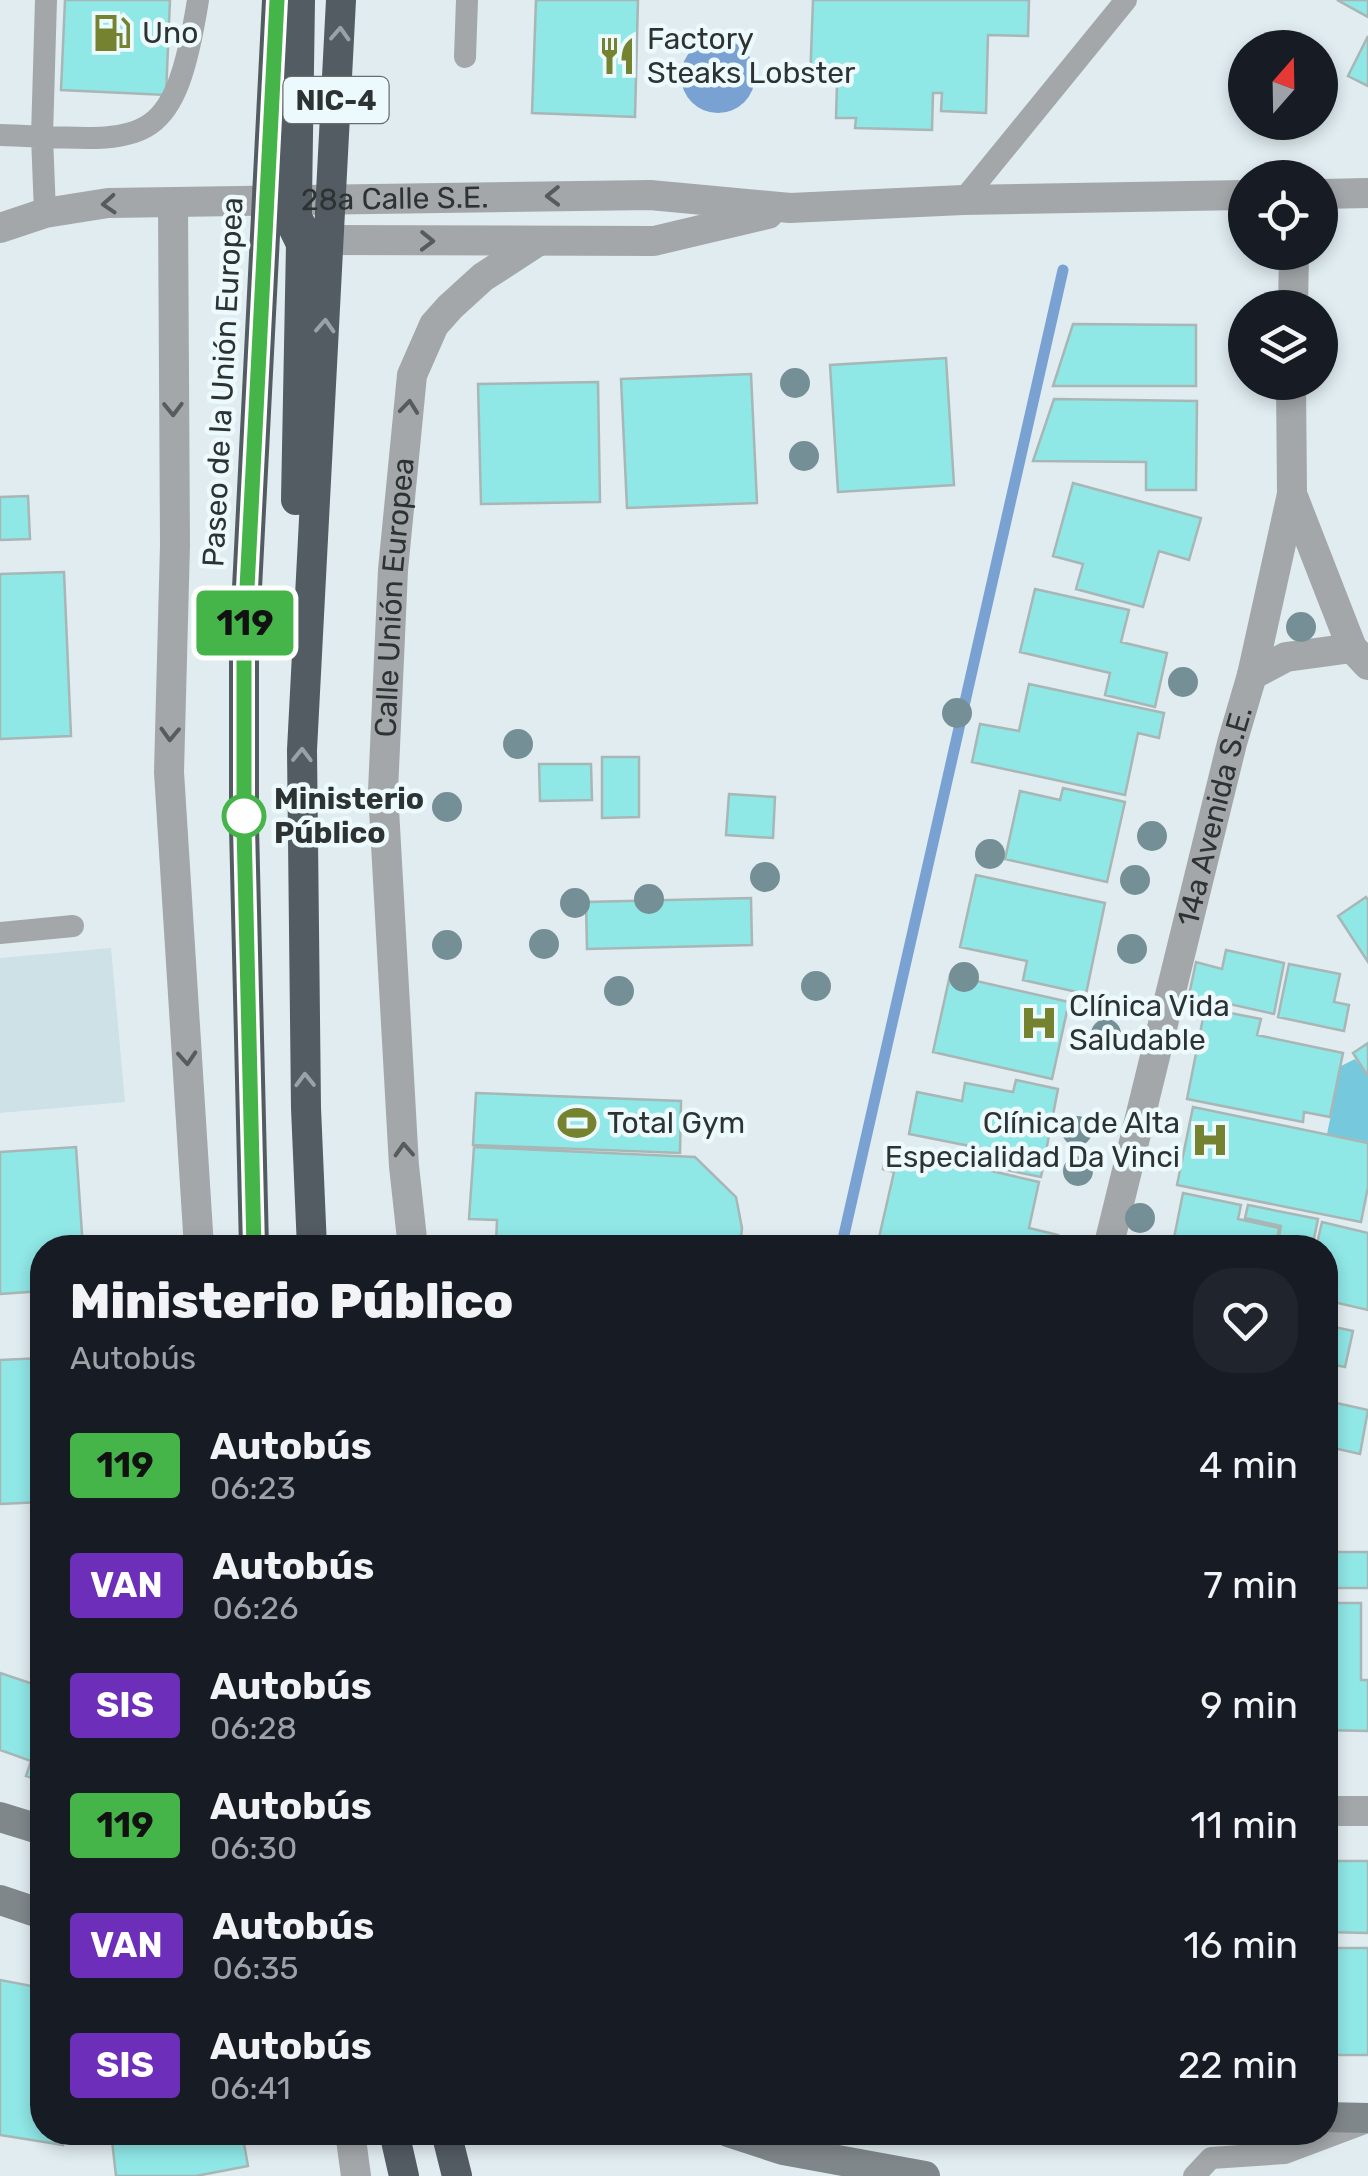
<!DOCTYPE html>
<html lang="es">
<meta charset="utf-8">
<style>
:root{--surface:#171b24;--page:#20242c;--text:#f1f3f6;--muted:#9ea1a6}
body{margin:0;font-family:Rubik,sans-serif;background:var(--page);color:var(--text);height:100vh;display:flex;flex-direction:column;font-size:38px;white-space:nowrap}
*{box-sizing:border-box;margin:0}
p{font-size:32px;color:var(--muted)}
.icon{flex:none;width:55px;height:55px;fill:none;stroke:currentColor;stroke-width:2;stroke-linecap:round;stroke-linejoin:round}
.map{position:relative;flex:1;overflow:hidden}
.drawer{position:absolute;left:30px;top:1235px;width:1308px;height:910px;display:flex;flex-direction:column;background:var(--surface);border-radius:40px;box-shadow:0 5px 15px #0003}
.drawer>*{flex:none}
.badge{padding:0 20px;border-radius:8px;font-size:35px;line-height:65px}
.needle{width:65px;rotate:20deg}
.fabs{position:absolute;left:1228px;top:30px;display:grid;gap:20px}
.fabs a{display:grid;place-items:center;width:110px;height:110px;border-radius:50%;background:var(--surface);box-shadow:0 5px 15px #0003;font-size:50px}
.map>.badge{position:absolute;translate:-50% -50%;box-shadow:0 0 0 5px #fff}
.round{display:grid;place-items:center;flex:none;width:105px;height:105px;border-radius:40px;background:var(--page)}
.headline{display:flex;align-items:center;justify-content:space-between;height:170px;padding:0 40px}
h1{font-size:48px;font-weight:800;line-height:75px}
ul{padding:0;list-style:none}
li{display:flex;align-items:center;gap:30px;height:120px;padding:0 40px}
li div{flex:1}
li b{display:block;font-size:38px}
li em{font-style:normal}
li .badge{min-width:110px;font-weight:700;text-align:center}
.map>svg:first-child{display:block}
</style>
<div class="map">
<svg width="1368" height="2176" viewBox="0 0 1368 2176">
<rect width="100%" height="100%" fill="#e0ecf0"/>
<path fill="#cde1e7" d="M111 948 125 1102 0 1113V958Z"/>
<path fill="#76c8dc" d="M1355 1059 1368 1076V1142L1327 1134 1341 1066Z"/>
<path fill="#79a1d2" d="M681 76a37 37 0 1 1 74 0a37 37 0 1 1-74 0Z"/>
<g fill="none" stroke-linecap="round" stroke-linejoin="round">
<path stroke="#79a1d2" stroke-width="11" d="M841 1248 1063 270"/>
</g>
<path fill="#8fe7e6" stroke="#a9b6b6" stroke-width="2.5" d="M65 0H170L166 95 61 90Z
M536 0H638L635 117 532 113Z
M813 0H1029L1028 36 988 35 986 113 941 111 942 93H933L932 130 855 128 856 118H836L837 83H810Z
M1337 0H1368V17Z
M1368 36V86L1348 76Z
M1073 324 1196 325V386H1053Z
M946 358 954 485 838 492 830 365Z
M751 374 757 503 627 508 621 379Z
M598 382 600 502 481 504 478 384Z
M1054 399 1197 401 1196 490H1146V462L1033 461Z
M1073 483 1201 518 1189 560 1159 551 1143 607 1076 589 1083 564 1053 556Z
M28 496 30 539 0 540V497Z
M64 572 71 736 0 739V574Z
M1035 589 1129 610 1121 642 1167 653 1155 707 1105 695 1110 673 1020 652Z
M1029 684 1164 713 1159 738 1138 733 1125 795 972 762 980 724 1019 731Z
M602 757H639V817L602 818Z
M539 764H591L592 800 540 801Z
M1063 788 1125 802 1107 882 1005 859 1020 791 1060 800Z
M729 794 775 797 773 838 726 835Z
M976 875 1105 903 1086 994 1023 980 1027 961 960 947Z
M1366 897 1368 900V962L1338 916Z
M751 898 752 945 587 949 586 902Z
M1226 950 1284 963 1274 1014 1189 995 1196 962 1222 969Z
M1289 964 1340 974 1334 1002 1349 1005 1344 1031 1278 1017Z
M950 975 1069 1002 1052 1079 933 1052Z
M1205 1008 1261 1019 1257 1035 1343 1053 1330 1117 1304 1112 1303 1122 1187 1099Z
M1368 1043V1076L1353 1053Z
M1016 1080 1058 1089 1041 1177 987 1166 990 1150 909 1134 917 1092 962 1101 965 1083 1013 1092Z
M476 1093 681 1101 680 1153 473 1145Z
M1193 1107 1368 1143V1187L1361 1222 1177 1185Z
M76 1147 83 1248H42V1291L0 1294V1152Z
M474 1147 695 1157 736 1197 742 1228 740 1248H500L496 1243 497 1220 469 1219Z
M888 1147 1039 1182 1029 1228 1058 1235 1056 1248H904L878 1242 894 1172 883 1169Z
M1183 1193 1241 1205 1238 1219 1279 1228 1276 1244 1292 1248H1172Z
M1248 1205 1318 1219 1312 1248 1278 1242 1281 1226 1245 1218Z
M1322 1222 1368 1233V1310L1325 1300V1248H1316Z
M1325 1325 1353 1331 1345 1367 1325 1363Z
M42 1358V1502L0 1504V1360Z
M1332 1402 1368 1410 1360 1454 1325 1446Z
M1325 1552H1368V1588H1325Z
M1334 1603H1361V1680H1368V1731L1325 1730V1632H1333Z
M0 1673 42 1687V1781L26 1776 31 1761 0 1750Z
M1325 1861H1368V1933L1325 1932Z
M1332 1948H1368V2055H1332Z
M0 1980 42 1988V2132H63V2145L0 2135Z
M111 2132H242L248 2166 196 2176H116Z"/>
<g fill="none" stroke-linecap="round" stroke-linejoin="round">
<path stroke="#a3a7aa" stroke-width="22" d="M465 57 467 0
M0 135C143 140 173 157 198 0
M963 200 1126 0
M45 213 42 136 46 0
M0 933 73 926
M1194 2176 1211 2158 1285 2153 1365 2123"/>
<g stroke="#a3a7aa" stroke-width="30">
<path d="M1320 194 1368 193"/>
<path d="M173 203 175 545 169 772 199 1248"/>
<path id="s1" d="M0 228 45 213 108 203 650 195 790 208 963 200 1245 195"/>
<path d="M330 240 654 241 768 214"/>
<path d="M1293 308 1294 252"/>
<path d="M1292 494 1352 648 1368 665"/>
<path d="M1252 675 1286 657 1352 648"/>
<path id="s2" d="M413 1248 404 1166 383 791 393 570 412 375 434 325 450 307 483 277 537 242"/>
<path id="s3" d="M1108 1248 1232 743 1252 675 1292 494 1291 382"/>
<path d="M1325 1811H1368"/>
<path d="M350 2132 356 2176"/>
</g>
<path stroke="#80878b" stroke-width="30" d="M0 1817 42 1830
M0 1900 42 1914
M1325 2117 1368 2118
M728 2132 783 2150 925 2176"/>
<path stroke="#535c62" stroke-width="30" d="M300 0 297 201V217L304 231
M269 201 286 213 301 244 296 500
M254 1248 244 827V647L277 0
M312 1248 306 1108 302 750 341 0
M394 2132 404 2176
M446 2132 457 2176"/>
</g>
<g fill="#758f96">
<circle cx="795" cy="383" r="15"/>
<circle cx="804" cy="456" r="15"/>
<circle cx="1301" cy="627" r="15"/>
<circle cx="1183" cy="682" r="15"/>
<circle cx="957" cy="713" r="15"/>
<circle cx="518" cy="744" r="15"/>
<circle cx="447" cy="807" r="15"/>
<circle cx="1152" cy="836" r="15"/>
<circle cx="990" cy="854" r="15"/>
<circle cx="765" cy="877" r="15"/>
<circle cx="1135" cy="880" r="15"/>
<circle cx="649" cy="899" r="15"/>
<circle cx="575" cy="903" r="15"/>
<circle cx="544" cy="944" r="15"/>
<circle cx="447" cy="945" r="15"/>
<circle cx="1132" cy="949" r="15"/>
<circle cx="964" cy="977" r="15"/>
<circle cx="816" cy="986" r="15"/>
<circle cx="619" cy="991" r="15"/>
<circle cx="1106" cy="1034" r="15"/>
<circle cx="1077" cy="1131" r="15"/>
<circle cx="1078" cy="1171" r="15"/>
<circle cx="1140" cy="1218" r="15"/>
</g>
<defs><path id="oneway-chevron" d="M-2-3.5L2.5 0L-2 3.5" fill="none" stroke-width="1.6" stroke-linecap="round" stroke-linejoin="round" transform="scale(2.5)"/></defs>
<g stroke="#98a3a8">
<use href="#oneway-chevron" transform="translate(340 34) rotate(-87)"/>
<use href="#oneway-chevron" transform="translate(325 326) rotate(-87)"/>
<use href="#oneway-chevron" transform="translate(302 755) rotate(-89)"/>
<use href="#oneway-chevron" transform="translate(305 1080) rotate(-91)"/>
</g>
<g stroke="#565b5d">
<use href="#oneway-chevron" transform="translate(553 196) rotate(179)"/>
<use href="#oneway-chevron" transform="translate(109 204) rotate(176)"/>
<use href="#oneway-chevron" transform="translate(427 241) rotate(1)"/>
<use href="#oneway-chevron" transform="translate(409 407) rotate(-84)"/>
<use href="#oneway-chevron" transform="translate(173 409) rotate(89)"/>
<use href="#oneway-chevron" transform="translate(170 734) rotate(92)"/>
<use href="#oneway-chevron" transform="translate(187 1058) rotate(86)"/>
<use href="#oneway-chevron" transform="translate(404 1150) rotate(-93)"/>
</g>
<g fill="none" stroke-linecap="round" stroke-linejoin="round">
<g stroke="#fff" stroke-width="22">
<path id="line" d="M254 1248 244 827V647L277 0"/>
</g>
<use href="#line" stroke="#45b549" stroke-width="15"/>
</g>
<defs>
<g id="fuel-bare" transform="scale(3)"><path d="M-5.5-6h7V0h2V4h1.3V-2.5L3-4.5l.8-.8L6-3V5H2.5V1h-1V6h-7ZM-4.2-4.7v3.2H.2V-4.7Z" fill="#758331" stroke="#edfafd" stroke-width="2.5" paint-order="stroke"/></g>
<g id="restaurant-bare" transform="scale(3)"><path d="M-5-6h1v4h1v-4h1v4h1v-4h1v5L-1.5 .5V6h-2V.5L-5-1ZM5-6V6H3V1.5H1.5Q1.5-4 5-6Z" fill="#758331" stroke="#edfafd" stroke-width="2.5" paint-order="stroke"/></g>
<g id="hospital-bare" transform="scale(3)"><path d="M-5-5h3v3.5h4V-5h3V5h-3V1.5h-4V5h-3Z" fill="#758331" stroke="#edfafd" stroke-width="2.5" paint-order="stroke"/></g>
<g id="stadium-bare" transform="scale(3)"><path d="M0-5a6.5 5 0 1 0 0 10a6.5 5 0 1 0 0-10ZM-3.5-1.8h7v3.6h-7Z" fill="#758331" stroke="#edfafd" stroke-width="2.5" paint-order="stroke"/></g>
</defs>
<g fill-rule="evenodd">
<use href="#fuel-bare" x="112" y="33"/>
<use href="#restaurant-bare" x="617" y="56"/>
<use href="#hospital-bare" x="1039" y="1023"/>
<use href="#stadium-bare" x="577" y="1123"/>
<use href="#hospital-bare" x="1210" y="1140"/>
</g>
<circle fill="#fff" stroke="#45b549" stroke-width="5" cx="244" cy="816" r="20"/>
<g text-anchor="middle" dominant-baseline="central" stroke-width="9" stroke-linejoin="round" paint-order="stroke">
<rect fill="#edfafd" stroke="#676e70" stroke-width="2.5" x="283.5" y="77" width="105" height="46" rx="8"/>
<g font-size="28" font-weight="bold" fill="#2d3233">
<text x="336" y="100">NIC-4</text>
</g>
<g font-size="30" fill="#2d3233" stroke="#edfafd" text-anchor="start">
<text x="142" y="33">Uno</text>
<text x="647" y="39">Factory<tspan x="647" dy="34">Steaks Lobster</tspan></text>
<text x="1069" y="1006">Clínica Vida<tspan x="1069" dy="34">Saludable</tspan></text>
<text x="607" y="1123">Total Gym</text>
<text x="1180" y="1123" text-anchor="end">Clínica de Alta<tspan x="1180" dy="34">Especialidad Da Vinci</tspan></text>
</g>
<g font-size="30" fill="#2d3233" stroke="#edfafd">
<text stroke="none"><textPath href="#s1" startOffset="398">28a Calle S.E.</textPath></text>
<text transform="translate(223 382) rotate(-87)">Paseo de la Unión Europea</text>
<text stroke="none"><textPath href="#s2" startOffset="652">Calle Unión Europea</textPath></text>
<text stroke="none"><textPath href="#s3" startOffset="445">14a Avenida S.E.</textPath></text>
</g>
<g font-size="30" font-weight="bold" fill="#2d3233" stroke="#edfafd" text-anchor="start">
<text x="274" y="799">Ministerio<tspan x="274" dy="34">Público</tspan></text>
</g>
</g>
</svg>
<div class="fabs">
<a><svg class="needle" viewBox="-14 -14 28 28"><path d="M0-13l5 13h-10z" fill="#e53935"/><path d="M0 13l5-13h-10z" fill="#9ea1a6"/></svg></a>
<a><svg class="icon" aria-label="locate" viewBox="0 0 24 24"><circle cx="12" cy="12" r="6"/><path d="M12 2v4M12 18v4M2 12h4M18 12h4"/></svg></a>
<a><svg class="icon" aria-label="layers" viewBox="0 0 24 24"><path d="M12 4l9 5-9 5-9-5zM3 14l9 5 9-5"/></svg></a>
</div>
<b class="badge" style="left:245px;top:623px;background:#45b549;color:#111">119</b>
<section class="drawer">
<div class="headline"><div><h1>Ministerio Público</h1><p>Autobús</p></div><a class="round"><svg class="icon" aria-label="heart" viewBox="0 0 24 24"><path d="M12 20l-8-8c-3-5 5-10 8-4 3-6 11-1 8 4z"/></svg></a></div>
<ul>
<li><span class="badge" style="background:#45b549;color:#111">119</span><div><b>Autobús</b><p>06:23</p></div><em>4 min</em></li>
<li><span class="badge" style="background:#6d2fba;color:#fff">VAN</span><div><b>Autobús</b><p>06:26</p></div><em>7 min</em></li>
<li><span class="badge" style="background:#6d2fba;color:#fff">SIS</span><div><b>Autobús</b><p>06:28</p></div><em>9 min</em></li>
<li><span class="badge" style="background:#45b549;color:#111">119</span><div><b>Autobús</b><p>06:30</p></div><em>11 min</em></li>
<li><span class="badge" style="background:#6d2fba;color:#fff">VAN</span><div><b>Autobús</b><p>06:35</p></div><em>16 min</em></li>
<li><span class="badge" style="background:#6d2fba;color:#fff">SIS</span><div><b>Autobús</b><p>06:41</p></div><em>22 min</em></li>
</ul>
</section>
</div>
